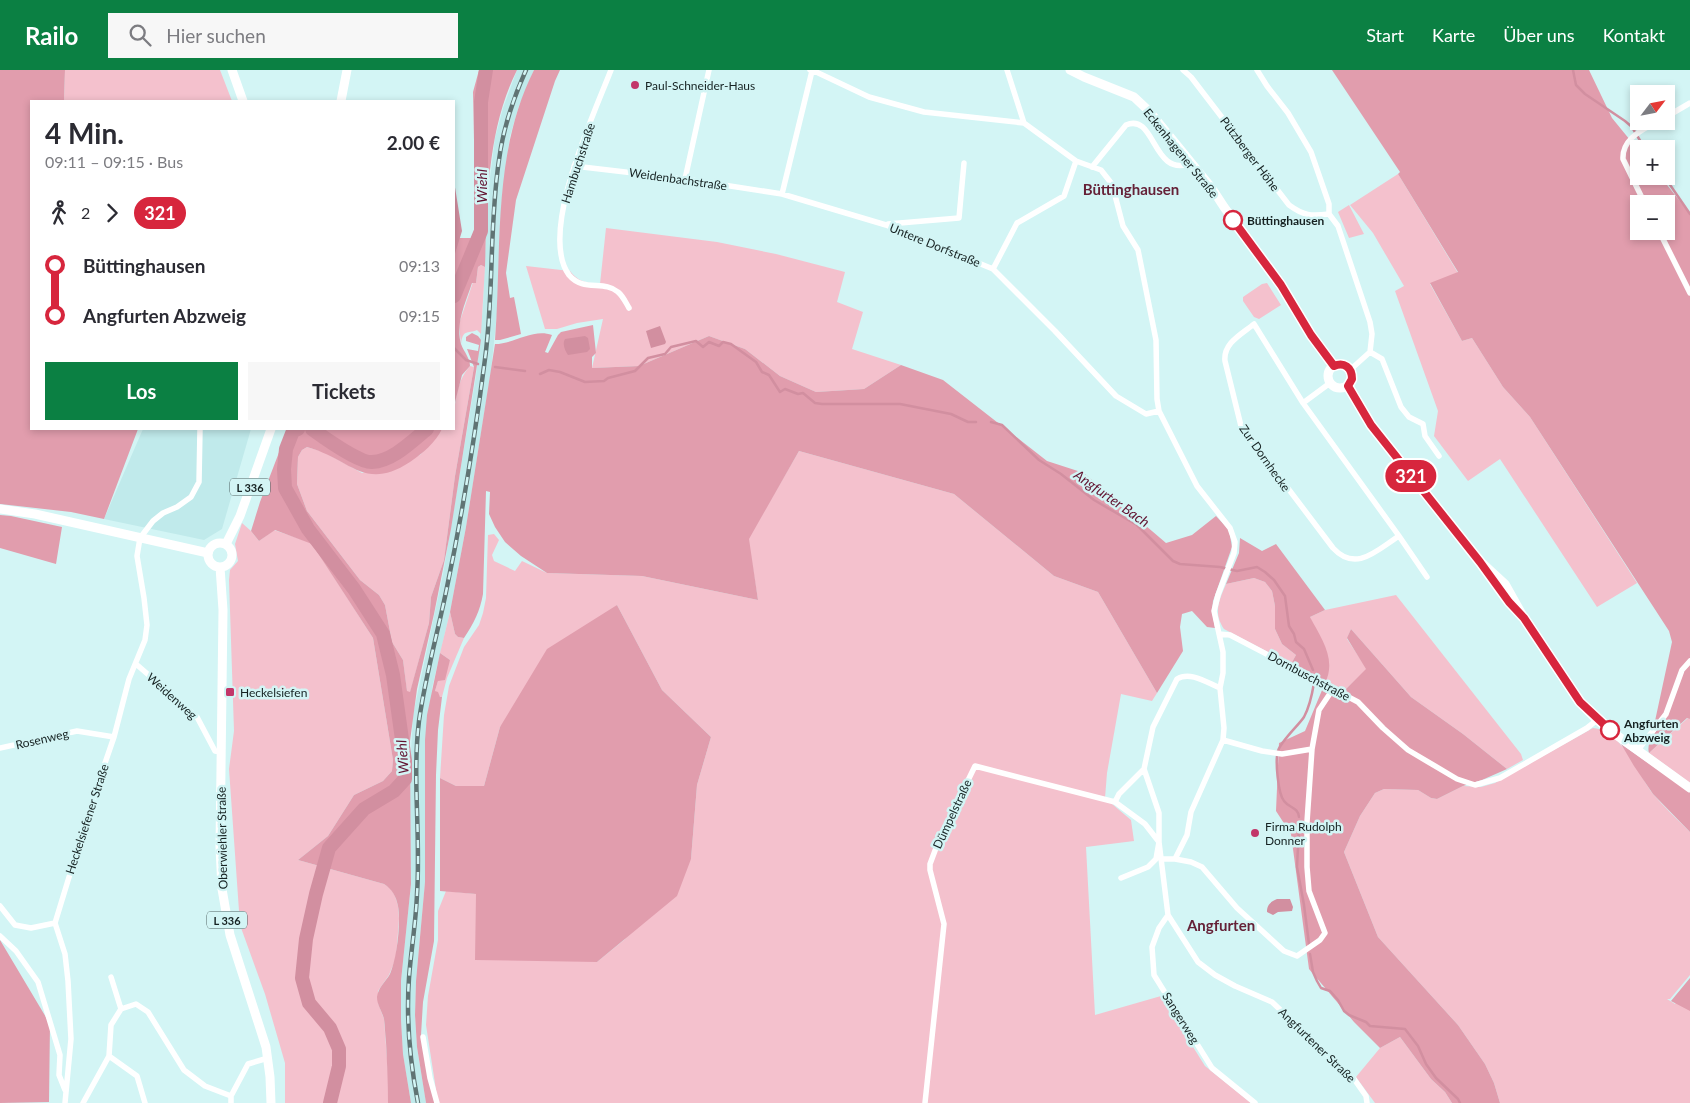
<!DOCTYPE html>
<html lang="de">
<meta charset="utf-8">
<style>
:root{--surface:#fff;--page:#f7f7f7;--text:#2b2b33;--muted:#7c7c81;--accent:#0b8043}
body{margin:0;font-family:Lato,sans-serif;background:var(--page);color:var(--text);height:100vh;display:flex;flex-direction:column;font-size:19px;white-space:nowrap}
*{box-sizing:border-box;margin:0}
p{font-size:16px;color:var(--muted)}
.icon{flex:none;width:28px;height:28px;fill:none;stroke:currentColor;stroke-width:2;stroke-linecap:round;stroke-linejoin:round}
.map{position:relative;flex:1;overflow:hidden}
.sheet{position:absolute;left:30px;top:30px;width:425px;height:330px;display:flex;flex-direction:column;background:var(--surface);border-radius:0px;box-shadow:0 2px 8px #0003}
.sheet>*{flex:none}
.badge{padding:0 10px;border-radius:16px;font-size:18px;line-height:32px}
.needle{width:32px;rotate:58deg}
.controls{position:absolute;left:1630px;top:15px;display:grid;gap:10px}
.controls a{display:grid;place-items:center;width:45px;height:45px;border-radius:0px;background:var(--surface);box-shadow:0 2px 8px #0003;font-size:25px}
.map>.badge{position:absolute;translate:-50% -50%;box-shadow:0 0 0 2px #fff}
.legs{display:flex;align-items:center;gap:8px;height:55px;padding:0 15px;font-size:16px}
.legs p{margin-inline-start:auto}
.overview{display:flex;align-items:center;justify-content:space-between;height:85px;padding:0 15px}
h1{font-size:28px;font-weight:700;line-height:38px}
.primary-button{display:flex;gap:10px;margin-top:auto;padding:10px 15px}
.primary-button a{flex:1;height:58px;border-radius:0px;background:var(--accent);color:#fff;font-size:20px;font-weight:700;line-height:58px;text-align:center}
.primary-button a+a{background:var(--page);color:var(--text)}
ul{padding:0 15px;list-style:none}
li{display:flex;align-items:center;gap:18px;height:50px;font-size:19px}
li i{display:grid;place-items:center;width:8px;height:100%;margin:0 6px;background:currentColor}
li i::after{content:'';width:12px;height:12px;margin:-6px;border:4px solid;border-radius:50%;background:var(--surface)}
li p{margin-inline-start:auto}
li:first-child i{background:linear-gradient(#0000 50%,currentColor 0)}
li:last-child i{background:linear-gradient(currentColor 50%,#0000 0)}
header{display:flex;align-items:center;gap:30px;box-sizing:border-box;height:70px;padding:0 25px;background:var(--accent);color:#fff}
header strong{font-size:24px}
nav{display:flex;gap:28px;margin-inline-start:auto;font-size:18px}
.search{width:350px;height:45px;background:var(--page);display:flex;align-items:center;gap:12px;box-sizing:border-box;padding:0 18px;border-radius:0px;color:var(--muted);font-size:19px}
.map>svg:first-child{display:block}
</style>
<header>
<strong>Railo</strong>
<div class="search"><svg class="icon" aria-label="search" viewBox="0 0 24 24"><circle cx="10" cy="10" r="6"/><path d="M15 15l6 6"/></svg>Hier suchen</div>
<nav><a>Start</a><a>Karte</a><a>Über uns</a><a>Kontakt</a></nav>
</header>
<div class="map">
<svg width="1690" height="1033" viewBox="0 0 1690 1033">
<rect width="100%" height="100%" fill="#d3f5f5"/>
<path fill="#c0eaeb" d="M517 0H534L519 36 510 66 502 127 498 234 491 301 466 457 450 542 432 618 425 812 416 911 415 945 417 977 426 1033H411L403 984 401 950V911L411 814 410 701 413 645 443 504 476 306 483 236 487 132 495 68 503 38Z
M143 359H251L222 459 204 470 104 449Z"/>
<path fill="#f4c1cd" d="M65 0H220L232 31H64Z
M1398 104 1458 203 1430 214 1462 271 1472 268 1503 317 1530 347 1637 513 1597 537 1500 389 1468 411 1434 366 1438 341 1395 221 1404 216 1373 163 1350 135Z
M1349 135 1364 164 1349 168 1338 142Z
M606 158 717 172 776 184 845 202 837 232 863 242 852 279 901 295 864 319 816 322 780 306 745 279 709 266 639 296 592 298 603 249 577 253 557 259H545L526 196 570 201C579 212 586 213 600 214Z
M481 195 485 197 481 264 477 260C467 264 463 259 461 274L459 254 473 212 476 213 478 197Z
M1267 213 1281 235 1259 249 1254 247 1243 231V227L1262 214Z
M470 296 474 297 455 406 444 490 431 527 429 553 410 623 407 622 403 590 392 572 385 535 379 525 360 510 307 441 297 414 298 387 302 380 307 377 324 382 362 403 420 385 442 359H454C454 337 455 313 470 296Z
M799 381 954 424 1054 506 1098 522 1157 623 1152 631 1121 624 1107 703 1105 728 1131 750 1134 771 1086 777 1095 945 1161 926 1205 996 1251 1033H438L426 955 428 926 438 870V841L446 821 476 824 597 892 624 870 691 789 697 715 711 667 662 620 617 535 500 657 484 716H456L440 708 444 645 449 616 464 577 479 555 483 543 486 528 488 465 494 464 499 470 492 485 494 491 515 501 522 491 547 503 642 506 758 530 748 469Z
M242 453 251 461 259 471 274 460 312 473 373 568 393 690 392 701 383 711 354 725 328 766 298 790 384 814 391 819 395 826 398 836 399 849 396 888 389 905 378 921V933L384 949 388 1002V1033H285V993L265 924 240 855 229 699 234 661 229 510 230 500 238 491 235 474Z
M1254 508 1265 512 1272 521 1275 536V559L1282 574 1296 585 1291 594 1224 559C1213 543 1219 531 1226 514Z
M1396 525 1521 684 1523 690 1507 699 1463 664 1411 627 1351 559 1347 569 1367 599 1344 621 1325 613 1310 547 1325 540Z
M450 542 455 564 458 567 464 568 447 608 442 627H440L435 621 438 611 450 590 440 583Z
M1688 648 1690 649V713L1649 683Z
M1593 658C1622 660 1637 703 1653 724 1664 737 1678 750 1690 762V905L1670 929H1667L1675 934 1690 914V1033H1500L1494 1013 1485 994 1458 955 1378 867 1344 782 1360 746 1375 723 1384 719 1418 720 1431 728 1437 729 1463 716 1481 717 1495 713Z
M1400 967 1431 1009 1445 1022 1452 1033H1375L1356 1007 1380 978Z"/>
<path fill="#e19dad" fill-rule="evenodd" d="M0 0H65L64 31H31V359H138L104 449 71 442 0 434Z
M479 0H517C487 60 487 131 485 197L481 195 478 197 476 213H472C466 232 455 253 461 274 464 282 470 288 470 296L462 305 454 336V168H476L473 22Z
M534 0H560L555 11 516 130 506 203 510 228 514 227 521 264 500 270H495C502 180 492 83 534 0Z
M1332 0H1589L1612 48 1639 81V106H1660L1690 144V649L1687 648 1649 683C1646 673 1655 663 1660 655L1655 651 1672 572 1669 561 1530 347 1503 317 1472 268 1462 271 1430 213 1458 202 1398 104 1400 102ZM1639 134H1666V161H1639Z
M593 255 596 283 592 287V298L639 296 709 266 745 279 780 306 816 322 864 319 901 295 943 310 1047 391 1084 403 1166 473 1192 465 1216 446 1229 460 1232 477 1213 531 1212 541 1215 558 1207 557 1192 541 1182 544 1180 557 1183 581 1157 623 1098 522 1054 506 954 424 799 381 749 469 758 530 642 506 547 503 521 486 505 472 495 457 489 444 490 422 486 421 483 524C480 541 474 553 464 568L458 567 455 564 450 542 466 457 495 274C514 274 533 258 552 265L545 282 548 283 558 265 561 262Z
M472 263 478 266 481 270 451 459 434 544 417 619 410 671 411 814 401 911V950L403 984 411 1033H388C388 1012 387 992 386 972 385 964 385 956 384 949 382 941 377 935 377 927 378 918 386 911 390 904 397 888 401 853 398 836 396 826 392 819 384 814L298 790 328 766 354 725 383 711 392 701 393 690 373 568 312 474 275 460 259 471 251 461 260 432 288 359H442C436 372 422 384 410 392 364 422 351 389 307 377L302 380 298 387 297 414 307 441 360 510 379 525 385 535 392 572 403 590 407 621 410 622 429 553 431 527 444 490 455 406 474 297 467 279 478 281 479 275 466 271V267Z
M0 445 11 446 62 457 56 494 0 478Z
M1240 468 1262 481 1276 474 1325 540 1310 547C1321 568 1337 589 1325 613L1344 621 1366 599 1347 568 1351 559 1411 627 1463 664 1507 699 1482 710 1463 716 1437 729 1431 728 1418 720 1384 719 1375 723 1360 746 1344 782 1378 867 1458 955 1485 994 1494 1013 1500 1033H1452L1445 1022 1431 1009 1400 967 1380 978 1354 952 1309 899 1291 764 1276 741 1279 673 1305 661 1325 613 1291 594 1296 585 1282 574 1275 559V536L1272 521 1265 512 1254 508 1226 514 1239 483Z
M617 535 662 620 711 667 697 715 691 789 677 826 597 892 475 890 476 824 440 821V708L456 716H484L500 657 547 579Z
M440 583 450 590 445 610 438 611 435 621 438 622 440 627H442L438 660 436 705 434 871 423 932 421 965 435 1033H426L417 977 415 945 416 911 425 812V670L427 645Z
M1621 674 1690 722V762L1653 724 1634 696Z
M0 870 50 954 49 1032 0 1033Z
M1690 908V941L1671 931Z"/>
<path fill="#d28fa0" d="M454 111 462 161 454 187Z
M660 256 666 272 665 274 651 278 646 261Z
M585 266 588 268 590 279 587 282 568 285C565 281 562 274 565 269Z
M1277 829H1290L1293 837 1292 841 1278 842 1273 845 1267 842C1267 835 1270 832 1277 829Z"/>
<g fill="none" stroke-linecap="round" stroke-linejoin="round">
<path stroke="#d28fa0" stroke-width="2.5" d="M1573 0 1576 15 1585 24 1625 51 1632 57 1645 79
M1664 106 1690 144
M454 278 466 290 478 294
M495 297 525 301
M540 304 549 300 560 302 585 312 604 311 608 308 635 301 648 288 665 284 671 277 696 271 703 277 709 272 719 276 723 272 731 274 756 292 762 302 769 305 780 322 785 319 798 324 803 323 815 333 822 334H900L951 344 968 352H976
M991 352 1002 355 1039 390 1061 404 1094 430 1137 455 1173 491 1180 494 1220 497 1237 501 1257 497 1265 502 1274 510 1285 526 1289 556 1294 564 1296 572 1304 579 1313 600
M1299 747C1298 737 1289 738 1284 731 1278 724 1275 690 1278 681 1281 671 1298 656 1304 647 1310 636 1312 625 1314 613
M1299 757 1297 797 1304 835 1309 874
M1310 884 1313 902 1317 911 1321 918 1330 921 1338 930 1344 941 1349 945 1366 952 1370 956 1405 959 1418 976 1426 994 1436 1008 1458 1029 1460 1033"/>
<path stroke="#d28fa0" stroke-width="14" d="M454 226 481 161V32L486 0
M298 359 293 361 286 379 284 399 285 418 308 459 354 519 383 564 393 605 405 691V709L394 721 364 739 329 778 316 824 306 869 302 908 309 933 330 958 339 979V996L330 1033
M312 359C323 367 360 393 372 392 393 391 412 371 427 359"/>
<path stroke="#fff" stroke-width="5.5" d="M611 0C594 44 538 163 569 205 583 222 604 210 618 222 623 226 626 233 629 238
M810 0 812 1 782 124 886 155 993 199 1055 261 1116 326 1146 344 1159 341
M812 0 869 27 924 42 1024 53 1076 91 1101 100 1112 114 1123 156 1138 180 1156 270 1157 329 1159 341 1197 416 1230 458 1235 472 1234 483 1218 525 1214 541 1223 582V603L1220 618 1224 658 1223 670 1191 742 1187 765 1175 789
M1007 0 1024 53
M1183 0 1191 7 1289 135C1304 146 1311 146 1329 144
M1257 0 1267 16 1288 43 1311 82 1329 134V144L1338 156 1370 252 1372 264 1370 282
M1666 47 1690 33
M574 96 685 109 782 124
M1092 97 1126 55C1156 42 1152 109 1191 93
M685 109 709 0
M1645 134 1623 89C1622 68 1643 60 1658 51
M888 154 959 148 964 93
M1659 161 1690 223
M993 199 1017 153 1064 126 1076 91
M1350 300 1370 282 1382 289 1401 337 1409 347 1423 354 1425 366 1439 386
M1330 313 1303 333 1399 466 1427 507
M1303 333 1254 254C1242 264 1223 273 1225 291L1241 356 1333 478C1356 503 1377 480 1399 466
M1219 564 1230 565 1358 632 1383 658 1408 680 1457 709 1475 715 1500 708 1587 658 1597 650
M136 594 197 647 215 681 221 682
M1220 618C1206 612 1190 601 1177 609L1153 657 1144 699 1159 743V772L1168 845 1198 892 1215 905 1235 916 1272 932 1354 1009 1366 1026 1367 1033
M1223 670 1262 681 1282 684 1312 679
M0 678 77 661 114 667
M1638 680 1666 644 1682 600 1690 591
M1115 732 1145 754 1159 772 1156 789 1148 797 1121 808
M1162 789H1175L1191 792 1202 797 1237 838 1284 881 1297 886 1320 870 1325 863 1309 821 1307 797V752L1312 679 1319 640 1333 619
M0 836 15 855 31 858 55 853
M1168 845 1159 858 1152 877 1154 905 1212 998 1255 1033
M0 866 16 881 38 912 60 985 59 1005 65 1020
M111 907 121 939
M423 967 430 1008 437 1033
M109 986 137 1006 145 1033
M231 1026 248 994 268 988
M65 1033 71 969 68 911 65 884 55 853 95 722 114 667 129 609 145 570 147 555 144 528 137 486 140 468 153 451 163 443 177 437 191 427 199 412 200 359
M83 1033 109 986 111 955 121 939 136 934 148 942 184 1000 205 1016 231 1026V1033
M925 1033 944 854 930 800V794L939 770 975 696 1115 732 1119 724 1144 699"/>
<path stroke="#fff" stroke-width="9" d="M1070 0 1084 7 1134 27 1150 42 1211 117 1224 137 1281 215 1311 265 1333 296
M341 31 347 0
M1328 306a12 12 0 1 1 24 0a12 12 0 1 1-24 0Z
M1348 316 1371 355 1480 491 1512 535
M0 439 35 444 208 483
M1480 491 1505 514 1524 548 1579 632 1597 650 1615 664 1690 718"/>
<path stroke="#fff" stroke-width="9" d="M232 0 243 31
M208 485a12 12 0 1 1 24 0a12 12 0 1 1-24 0Z
M226 474 240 446 271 359
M220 497 223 540 220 777 222 819 230 865 266 977 270 1007 271 1033"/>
<g stroke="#607474" stroke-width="4.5">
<path id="rail" d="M418 1033C410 992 406 950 409 908 411 880 416 852 417 824 421 766 412 708 419 651 425 608 437 565 446 522 462 446 475 366 485 289 494 223 489 156 499 90 503 59 513 29 526 0"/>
</g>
<use href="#rail" stroke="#d3f5f5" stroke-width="2.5" stroke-dasharray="8" stroke-linecap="butt"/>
</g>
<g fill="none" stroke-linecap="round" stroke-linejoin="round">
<g stroke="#fff" stroke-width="11">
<path id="line-1" d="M1233 150 1281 215 1311 265 1334 296C1344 292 1352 297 1352 309L1348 316 1371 355 1480 492 1509 532 1524 548 1580 632 1610 660"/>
</g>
<use href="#line-1" stroke="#d7263d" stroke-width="8"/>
</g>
<g fill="#c23669" stroke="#d3f5f5" stroke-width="2">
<circle cx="635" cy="15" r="5"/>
<rect x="225" y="617" width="10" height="10" rx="2.5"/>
<circle cx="1255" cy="763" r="5"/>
</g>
<g fill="#fff" stroke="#d7263d" stroke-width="2.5">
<circle cx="1233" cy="150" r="9"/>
<circle cx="1610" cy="660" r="9"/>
</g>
<g text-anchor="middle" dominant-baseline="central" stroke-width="5" stroke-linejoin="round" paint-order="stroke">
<g fill="#d3f5f5" stroke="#4f6161" stroke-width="1">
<rect x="230" y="408.5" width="40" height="17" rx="4"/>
<rect x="207" y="841.5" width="40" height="17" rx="4"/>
</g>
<g font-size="11" font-weight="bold" fill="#162222">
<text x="250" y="417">L 336</text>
<text x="227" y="850">L 336</text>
</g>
<g font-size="12" fill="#162222" stroke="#d3f5f5" text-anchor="start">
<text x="645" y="15">Paul-Schneider-Haus</text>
<text x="240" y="622">Heckelsiefen</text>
<text x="1265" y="756">Firma Rudolph<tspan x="1265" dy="14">Donner</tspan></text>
</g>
<g font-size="12" fill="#162222" stroke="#d3f5f5">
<text transform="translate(1181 83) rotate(51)">Eckenhagener Straße</text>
<text transform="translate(1250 84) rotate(53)">Pützberger Höhe</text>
<text transform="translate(578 93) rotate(-72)">Hambuchstraße</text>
<text transform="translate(678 109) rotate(8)">Weidenbachstraße</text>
<text transform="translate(935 175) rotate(22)">Untere Dorfstraße</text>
<text transform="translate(1265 388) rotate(55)">Zur Dornhecke</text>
<text transform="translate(1309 606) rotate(28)">Dornbuschstraße</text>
<text transform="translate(172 626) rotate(42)">Weidenweg</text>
<text transform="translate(42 669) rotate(-13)">Rosenweg</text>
<text transform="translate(952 744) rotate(-65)">Dümpelstraße</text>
<text transform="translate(87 749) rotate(-72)">Heckelsiefener Straße</text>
<text transform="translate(222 768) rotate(-91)">Oberwiehler Straße</text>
<text transform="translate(1181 948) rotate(58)">Sangerweg</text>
<text transform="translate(1317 975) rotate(44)">Angfurtener Straße</text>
</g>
<g font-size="12" font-weight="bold" fill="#162222" stroke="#d3f5f5" text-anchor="start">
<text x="1247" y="150">Büttinghausen</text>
<text x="1624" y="653">Angfurten<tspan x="1624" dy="14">Abzweig</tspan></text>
</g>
<g font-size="14" font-style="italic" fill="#621230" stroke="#d3f5f5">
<text transform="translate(481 116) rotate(-90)">Wiehl</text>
<text transform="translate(1112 428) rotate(35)">Angfurter Bach</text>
<text transform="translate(402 687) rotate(-94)">Wiehl</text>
</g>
<g font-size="15" font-weight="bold" fill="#652137" stroke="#d3f5f5">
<text x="1131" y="119">Büttinghausen</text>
<text x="1221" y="855">Angfurten</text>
</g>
</g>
</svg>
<div class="controls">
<a><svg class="needle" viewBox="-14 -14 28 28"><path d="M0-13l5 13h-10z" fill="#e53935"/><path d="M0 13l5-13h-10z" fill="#7c7c81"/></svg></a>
<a>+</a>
<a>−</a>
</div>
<b class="badge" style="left:1411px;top:406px;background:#d7263d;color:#fff">321</b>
<section class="sheet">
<div class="overview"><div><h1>4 Min.</h1><p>09:11 – 09:15 · Bus</p></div><b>2.00 €</b></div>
<div class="legs"><svg class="icon" aria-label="walk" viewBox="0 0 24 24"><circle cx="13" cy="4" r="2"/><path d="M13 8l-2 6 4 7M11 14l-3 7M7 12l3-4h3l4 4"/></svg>2<svg class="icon" aria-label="forward" viewBox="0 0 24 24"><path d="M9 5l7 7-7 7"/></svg><b class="badge" style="background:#d7263d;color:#fff">321</b></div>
<ul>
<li><i style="color:#d7263d"></i><b>Büttinghausen</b><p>09:13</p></li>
<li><i style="color:#d7263d"></i><b>Angfurten Abzweig</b><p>09:15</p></li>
</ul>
<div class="primary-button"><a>Los</a><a>Tickets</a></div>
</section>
</div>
